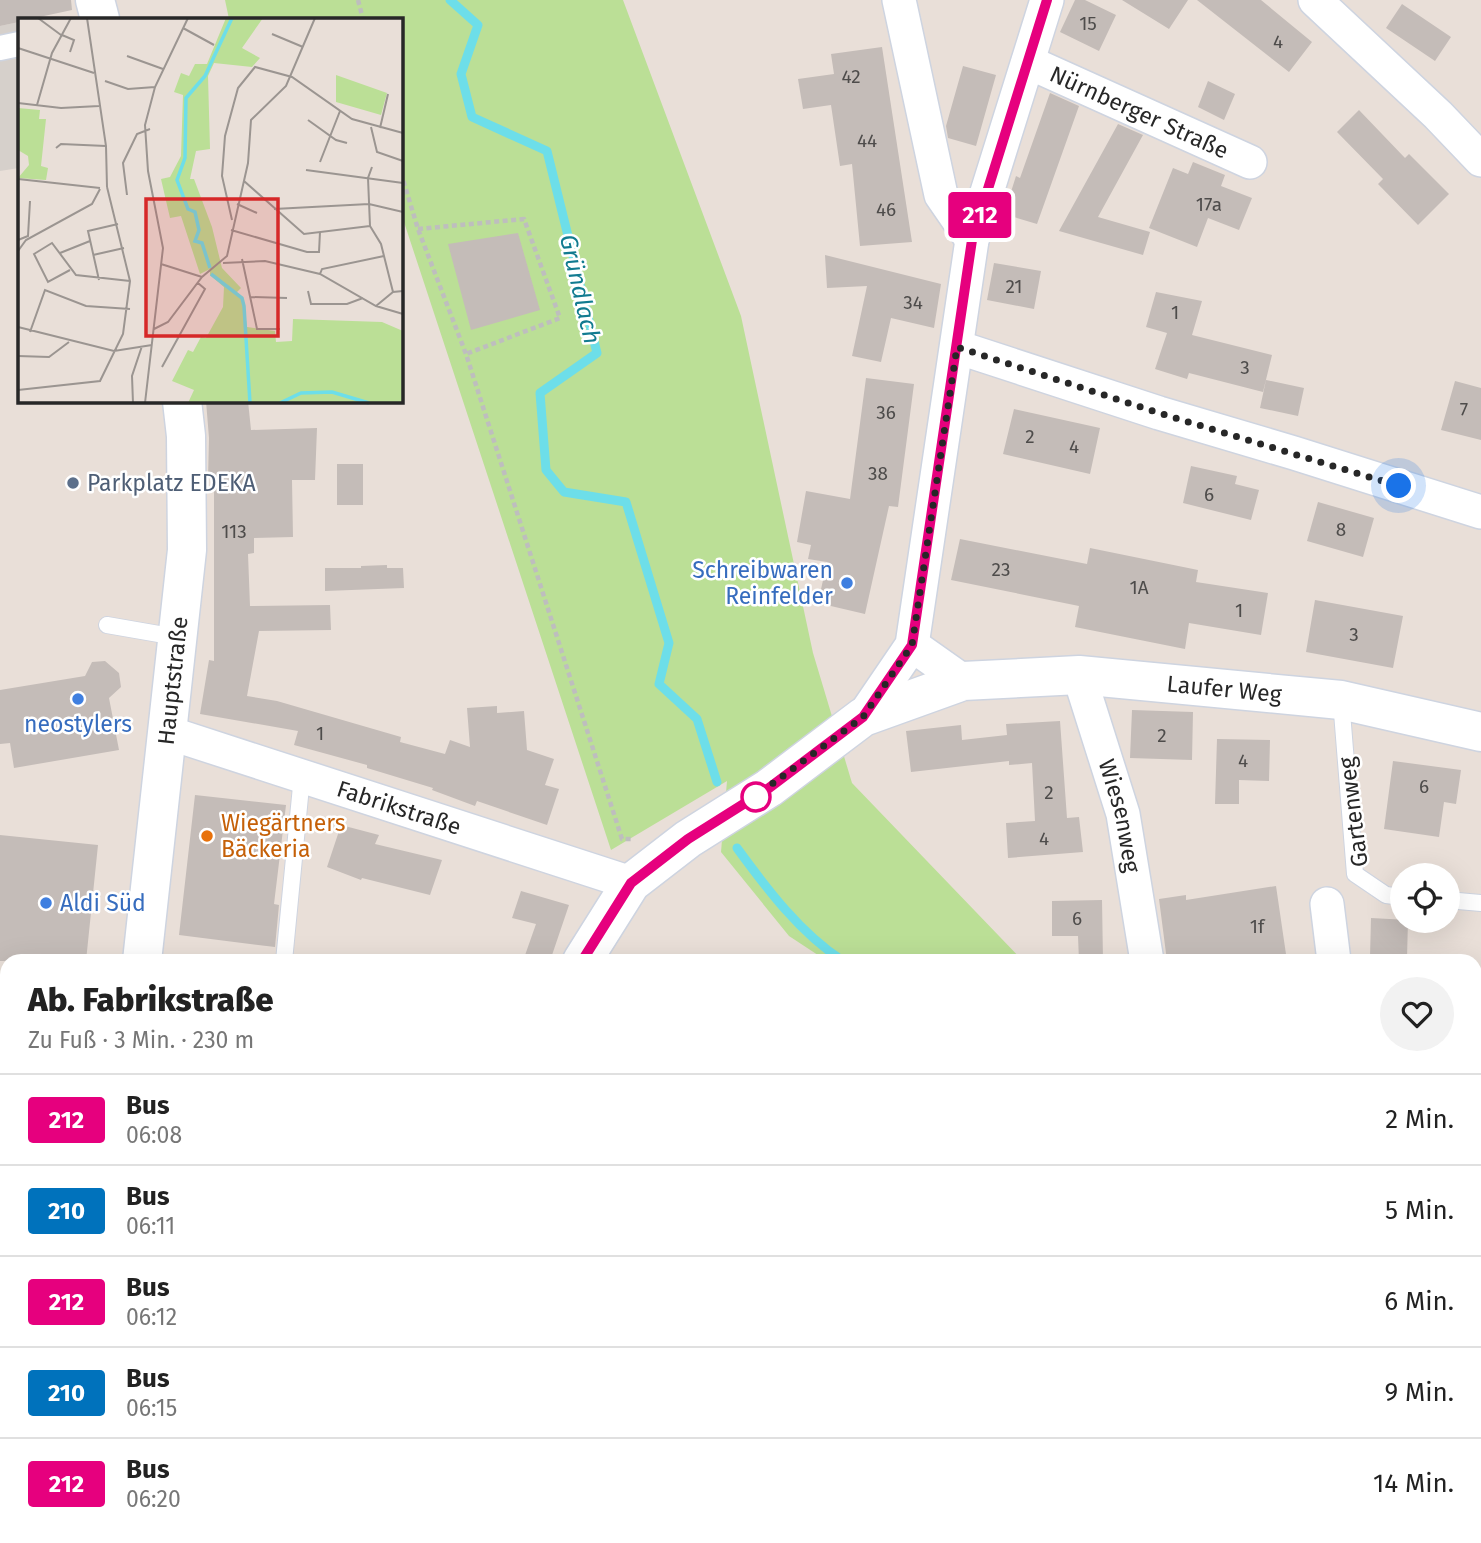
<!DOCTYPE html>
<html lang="de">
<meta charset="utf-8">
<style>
:root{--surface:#fff;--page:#f2f2f2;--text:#222;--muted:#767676;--line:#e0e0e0}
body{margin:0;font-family:"Fira Sans",sans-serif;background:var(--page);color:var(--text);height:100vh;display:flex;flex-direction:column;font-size:26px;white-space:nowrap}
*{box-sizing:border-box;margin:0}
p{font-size:23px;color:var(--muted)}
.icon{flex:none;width:38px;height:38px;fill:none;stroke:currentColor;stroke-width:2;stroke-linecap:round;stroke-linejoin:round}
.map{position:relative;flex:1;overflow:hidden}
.details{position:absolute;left:0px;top:954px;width:1482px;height:590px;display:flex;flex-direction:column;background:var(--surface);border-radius:21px 21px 0 0;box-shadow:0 7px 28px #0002}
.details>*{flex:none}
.badge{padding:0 14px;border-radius:5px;font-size:24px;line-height:46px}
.buttons{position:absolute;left:1390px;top:863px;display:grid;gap:14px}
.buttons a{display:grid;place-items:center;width:70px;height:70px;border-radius:50%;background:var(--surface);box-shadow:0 7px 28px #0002;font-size:35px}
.you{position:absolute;width:35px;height:35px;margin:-18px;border:5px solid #fff;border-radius:50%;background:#1a73e8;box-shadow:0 0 0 10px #1a73e833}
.map>.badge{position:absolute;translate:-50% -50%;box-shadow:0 0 0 4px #fff}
.round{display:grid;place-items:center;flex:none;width:74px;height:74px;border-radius:37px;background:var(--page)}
.summary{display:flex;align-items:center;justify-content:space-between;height:119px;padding:0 28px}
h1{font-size:33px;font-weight:800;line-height:52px}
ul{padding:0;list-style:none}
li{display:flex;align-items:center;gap:21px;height:91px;padding:0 28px;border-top:2px solid var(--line)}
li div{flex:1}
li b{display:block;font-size:26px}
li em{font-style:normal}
li .badge{min-width:77px;font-weight:700;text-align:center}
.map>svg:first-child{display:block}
</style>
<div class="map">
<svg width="1481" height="1543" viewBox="0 0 1481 1543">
<rect width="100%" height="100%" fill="#e9dfd8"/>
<path fill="#dad9e1" d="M74 1536 284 1537 283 1543H73Z"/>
<path fill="#bbdf96" d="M225 0H623L741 316 813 653 852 783 1023 961H827L789 936 721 852 727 781 611 850 401 213V19H229Z
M688 1536 1456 1537V1543H684Z"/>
<path fill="#d6d0cb" d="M19 22V168L0 171V26Z"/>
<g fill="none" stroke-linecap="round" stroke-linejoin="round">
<path stroke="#6ddee9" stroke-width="9" d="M450 0 478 25 461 74 472 117 547 151 597 353 540 393 546 470 564 492 626 502 669 643 659 684 697 719 717 782
M737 848C767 889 800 933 843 961
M1124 1536V1543"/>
</g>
<path fill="#c4bcb8" d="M0 0H71L72 10 30 19H19V22L0 26Z
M1075 0H1085L1116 15 1099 51 1060 32Z
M1122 0H1188L1169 29Z
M1197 0H1261L1312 42 1289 72Z
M1402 4 1451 37 1435 61 1386 28Z
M882 47 912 242 860 246 852 164 840 166 831 105 803 109 798 79 834 74 831 54Z
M963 66 996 75 976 146 948 138 946 126Z
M1208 81 1235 94 1224 120 1198 107Z
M1050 93 1079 106 1037 224 1004 214 1016 176 1020 178Z
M1359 110 1405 158 1409 154 1449 194 1418 225 1378 184 1383 179 1337 132Z
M1118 124 1143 135 1098 217 1150 232 1143 255 1059 231Z
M1193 162 1225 175 1221 186 1252 198 1239 230 1208 218 1197 247 1149 228 1173 168 1188 174Z
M518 233 540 310 471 330 448 244Z
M825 255 941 284 934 328 891 318 881 362 852 356 867 286 827 288Z
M994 263 1041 271 1034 309 987 300Z
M1156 292 1202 301 1192 335 1272 355 1263 392 1189 373 1187 379 1155 369 1167 333 1146 327Z
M866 378 914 384 898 507 889 506 865 614 818 603 827 562 808 559 811 545 797 542 806 491 850 499Z
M1266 380 1304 388 1298 416 1260 408Z
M1455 381 1481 388V440L1441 430Z
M206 401H248L251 430 317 428 315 480H292L293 537 254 538V553L248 554 250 606 330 605 331 630 259 631 247 696 277 701 401 737 400 742 445 754 450 740 470 747 467 708 497 706V713L524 711 527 750 554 759 545 785 559 789 547 825 477 801 475 806 432 790 433 788 367 768V765L294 745 298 731 200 714 209 660 214 661V479H208L209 438Z
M1014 409 1100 428 1090 474 1003 454Z
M337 464H363V505H337Z
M1191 466 1237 476 1235 484 1259 490 1251 520 1183 503Z
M1318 502 1374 518 1363 557 1307 541Z
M960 539 1087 564 1090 548 1198 570 1196 582 1268 593 1261 635 1189 623 1185 649 1075 627 1079 606 951 580Z
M387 565V568H403L404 588 325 591V568H361V566Z
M1315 600 1403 616 1393 668 1306 652Z
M105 661 119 673 121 687 109 698 119 750 14 768 10 743 0 744V690L85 676 92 662Z
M1132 710 1193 712 1192 760 1130 758Z
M1060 721 1067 818 1079 817 1083 852 1008 858 1006 823 1035 821 1032 763 1009 765V761L911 772 906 731 961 725 962 740 1007 735 1006 724Z
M1217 739 1270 740 1269 781 1239 780V804H1215Z
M1393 761 1461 770 1456 804 1444 802 1439 837 1384 829Z
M195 795 286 805 274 904 279 905 275 947 179 935Z
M341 825 379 835 375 844 442 860 430 895 362 878 361 880 327 867Z
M0 835 98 845 86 961H0Z
M1276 886 1287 961H1167L1159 899 1186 895V900Z
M521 891 569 905 550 961H523L536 924 512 918Z
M1102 900 1103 961H1079L1078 936H1052V901Z
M1371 918 1408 920 1407 958 1370 957Z"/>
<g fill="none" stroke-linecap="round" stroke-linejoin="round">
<g stroke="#ced4e0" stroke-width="18">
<path id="service" d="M107 625 176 637
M1341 700 1355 874 1386 895 1402 897
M1447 900 1481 903
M284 961 302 776
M1267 1536 1269 1543"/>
</g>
<g stroke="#ced4e0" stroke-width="27">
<path id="pedestrian" d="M0 48 19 44"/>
</g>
<g stroke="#ced4e0" stroke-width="36">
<g id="minor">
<path d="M899 0 941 195 972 240"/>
<path d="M1315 0 1438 115 1481 160"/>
<path id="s1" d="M1028 62 1250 162"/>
<path d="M957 347 1159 413 1294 453 1481 512"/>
<path d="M912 645 963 681"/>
<path id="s2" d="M1079 675 1123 814 1147 961"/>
<path d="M863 717 912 645 972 240 1047 0"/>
<path id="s3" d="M166 732 631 883"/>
<path d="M1327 904 1334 961"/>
<path d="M1475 1117H1481"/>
<path d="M1475 1465H1481"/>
<path d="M350 1543 354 1536"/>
</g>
</g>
<g stroke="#ced4e0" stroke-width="41">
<g id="tertiary">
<path d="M95 0 100 19"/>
<path id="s4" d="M142 961 187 550 186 436 182 401"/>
<path id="s5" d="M582 961 631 883 688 839 769 788 863 717 963 681 1079 675 1341 700 1481 732"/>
<path d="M79 1543 80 1536"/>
</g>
</g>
<path stroke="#bebebe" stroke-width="4.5" stroke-dasharray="5 3.5" stroke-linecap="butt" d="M358 0 363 19
M401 173 418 229 466 354 622 839H631
M418 229 524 219 560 318 466 354"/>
<use href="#service" stroke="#fff" stroke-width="16"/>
<use href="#pedestrian" stroke="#fff" stroke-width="24"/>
<use href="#minor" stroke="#fff" stroke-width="33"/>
<use href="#tertiary" stroke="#fff" stroke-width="38"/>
</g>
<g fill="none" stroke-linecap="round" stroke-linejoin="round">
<g stroke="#fff" stroke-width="16">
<path id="line" d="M582 961 631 883 688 839 769 788 863 717 912 645 972 240 1047 0"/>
</g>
<use href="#line" stroke="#e6007e" stroke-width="10"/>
<path stroke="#272727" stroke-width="7" stroke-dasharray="0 12.6" d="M756 797 749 801 863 717 912 645 957 347 1159 413 1399 486"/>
</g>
<circle fill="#5c6f8a" stroke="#fff" stroke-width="2.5" cx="73" cy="483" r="7"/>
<g fill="#3f7fe0" stroke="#fff" stroke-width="2.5">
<circle cx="847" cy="583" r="7"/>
<circle cx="78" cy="699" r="7"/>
<circle cx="46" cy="903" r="7"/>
</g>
<circle fill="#fff" stroke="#e6007e" stroke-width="3.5" cx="756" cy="797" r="14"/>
<circle fill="#e8710a" stroke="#fff" stroke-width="2.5" cx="207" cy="836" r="7"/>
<g text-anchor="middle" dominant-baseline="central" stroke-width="5" stroke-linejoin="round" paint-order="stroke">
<g font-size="19" fill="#4e4c4b">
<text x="1088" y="23">15</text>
<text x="1278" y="41">4</text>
<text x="851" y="76">42</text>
<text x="867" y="140">44</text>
<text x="1209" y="204">17a</text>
<text x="886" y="209">46</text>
<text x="1014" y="286">21</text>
<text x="913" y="302">34</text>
<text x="1175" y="312">1</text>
<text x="1245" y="367">3</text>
<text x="1464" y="409">7</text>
<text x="886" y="412">36</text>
<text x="1030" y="436">2</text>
<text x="1074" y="446">4</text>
<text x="878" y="473">38</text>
<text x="1209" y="494">6</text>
<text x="1341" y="529">8</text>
<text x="234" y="531">113</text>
<text x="1001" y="569">23</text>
<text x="1139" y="587">1A</text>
<text x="1239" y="610">1</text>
<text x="1354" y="634">3</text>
<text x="320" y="733">1</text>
<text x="1162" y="735">2</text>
<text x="1243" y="760">4</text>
<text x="1424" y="786">6</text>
<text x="1049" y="792">2</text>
<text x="1044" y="838">4</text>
<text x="1077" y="918">6</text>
<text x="1257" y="926">1f</text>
</g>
<g font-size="23" fill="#272727" stroke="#fff">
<text stroke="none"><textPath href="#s1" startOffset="122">Nürnberger Straße</textPath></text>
<text stroke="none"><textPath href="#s4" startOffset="282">Hauptstraße</textPath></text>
<text stroke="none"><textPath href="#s5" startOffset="746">Laufer Weg</textPath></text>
<text stroke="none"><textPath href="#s3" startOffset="245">Fabrikstraße</textPath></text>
<text transform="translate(1353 812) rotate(-97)">Gartenweg</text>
<text stroke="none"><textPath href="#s2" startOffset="147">Wiesenweg</textPath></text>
</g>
<g font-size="23" fill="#4e5e75" stroke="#fff" text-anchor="start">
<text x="87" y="483">Parkplatz EDEKA</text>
</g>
<g font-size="23" fill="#366cbe" stroke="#fff" text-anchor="end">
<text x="833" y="570">Schreibwaren<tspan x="833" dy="26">Reinfelder</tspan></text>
<text x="78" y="724" text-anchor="middle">neostylers</text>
<text x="60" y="903" text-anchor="start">Aldi Süd</text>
</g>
<g font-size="23" fill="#c56008" stroke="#fff" text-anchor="start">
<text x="221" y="823">Wiegärtners<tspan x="221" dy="26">Bäckeria</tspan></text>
</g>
<g font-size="24" font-style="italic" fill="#117b90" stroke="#fff">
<text transform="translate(580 289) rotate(77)">Gründlach</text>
</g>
</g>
<g transform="translate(18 18)">
<rect width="385" height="385" fill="#e9dfd8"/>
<path d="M208 0H245L224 30 242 40 234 49 196 45 190 58 192 131 178 133 172 161H176L194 209 204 250 223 270 218 275 225 281 229 309 257 313 258 324 274 323 275 301 364 304 385 313V385H170L176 372 154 363 170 332 175 334 183 319 188 320 205 289 206 269 192 257V251L182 256 163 198 152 200 143 161 152 159 163 138 165 77 156 74 163 55 171 58 177 46H189ZM318 57 369 75 363 97 318 84ZM0 90 22 92 21 101H28L23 148 30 150 28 162 0 160 11 147 10 138 0 132Z" fill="#bbdf96"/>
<path fill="none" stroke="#6ddee9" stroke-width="3.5" d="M192 250 184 225 177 223 181 212 177 194 170 191 159 162 167 140 168 80 187 58 214 0M193 256 224 280 226 288 232 385M262 385 283 375 314 374 351 385"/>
<path fill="none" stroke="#9b9591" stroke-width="2" d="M20 0 43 17M69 0 88 128 89 169M165 10 196 27M254 16 285 29M44 17 56 22 52 34M0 30 76 55M109 38 145 51M87 63 110 71 137 69M0 85 43 90 81 88M19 87 34 35 53 0M290 102 318 122 329 125M353 109 359 134 385 143M362 110 370 76M38 130 43 126 88 128M302 144 322 93M354 149 350 160 352 208 363 226 375 274M288 152 385 165M0 161 82 170M226 163 286 216 352 208M109 177 105 145 119 116 132 111M219 186 239 195M256 191 351 186 385 194M214 202 204 158 207 118 220 70 237 49 274 59 334 101 385 115M213 212 289 234H301L302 214M0 222 10 218 12 183M0 233 8 222 74 186 82 171M42 235 72 223M75 237 106 230M224 241 239 311H262M205 245 247 243 302 256 358 288 385 296M143 246 184 259M52 252 30 264 16 236 34 225 58 257 112 263M302 256 304 251 366 238M81 262 70 213 100 206M290 273 293 286H329L345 280M232 279 269 280M358 288 375 274 385 273M0 309 96 333 134 327M136 311 150 304 184 259 209 238 230 145 233 102 268 68 297 0M12 314 27 272 68 288 112 291M0 338 31 339 51 324M144 349 187 271 180 265M0 372 82 363 105 316 112 263 89 169M115 385 114 358 124 328M127 385 145 230 130 153 127 107 137 69 170 0"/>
<path fill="#d62828" fill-opacity="0.15" stroke="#d62828" stroke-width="3.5" d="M128 181H260V318H128Z"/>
<rect width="385" height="385" fill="none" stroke="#272727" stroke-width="3.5"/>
</g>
</svg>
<div class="buttons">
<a><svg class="icon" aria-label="locate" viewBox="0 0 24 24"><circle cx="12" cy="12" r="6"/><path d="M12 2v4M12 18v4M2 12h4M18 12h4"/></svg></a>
</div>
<div class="you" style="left:1399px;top:486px"></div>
<b class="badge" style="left:980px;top:215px;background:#e6007e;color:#fff">212</b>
<section class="details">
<div class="summary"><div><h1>Ab. Fabrikstraße</h1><p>Zu Fuß · 3 Min. · 230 m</p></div><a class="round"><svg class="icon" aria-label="heart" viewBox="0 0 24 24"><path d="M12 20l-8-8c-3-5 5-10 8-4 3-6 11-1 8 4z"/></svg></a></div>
<ul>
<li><span class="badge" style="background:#e6007e;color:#fff">212</span><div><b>Bus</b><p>06:08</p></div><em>2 Min.</em></li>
<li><span class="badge" style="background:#0072bc;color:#fff">210</span><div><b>Bus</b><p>06:11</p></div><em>5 Min.</em></li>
<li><span class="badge" style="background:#e6007e;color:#fff">212</span><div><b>Bus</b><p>06:12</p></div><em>6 Min.</em></li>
<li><span class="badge" style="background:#0072bc;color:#fff">210</span><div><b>Bus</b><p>06:15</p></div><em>9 Min.</em></li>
<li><span class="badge" style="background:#e6007e;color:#fff">212</span><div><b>Bus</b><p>06:20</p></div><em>14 Min.</em></li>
</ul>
</section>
</div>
